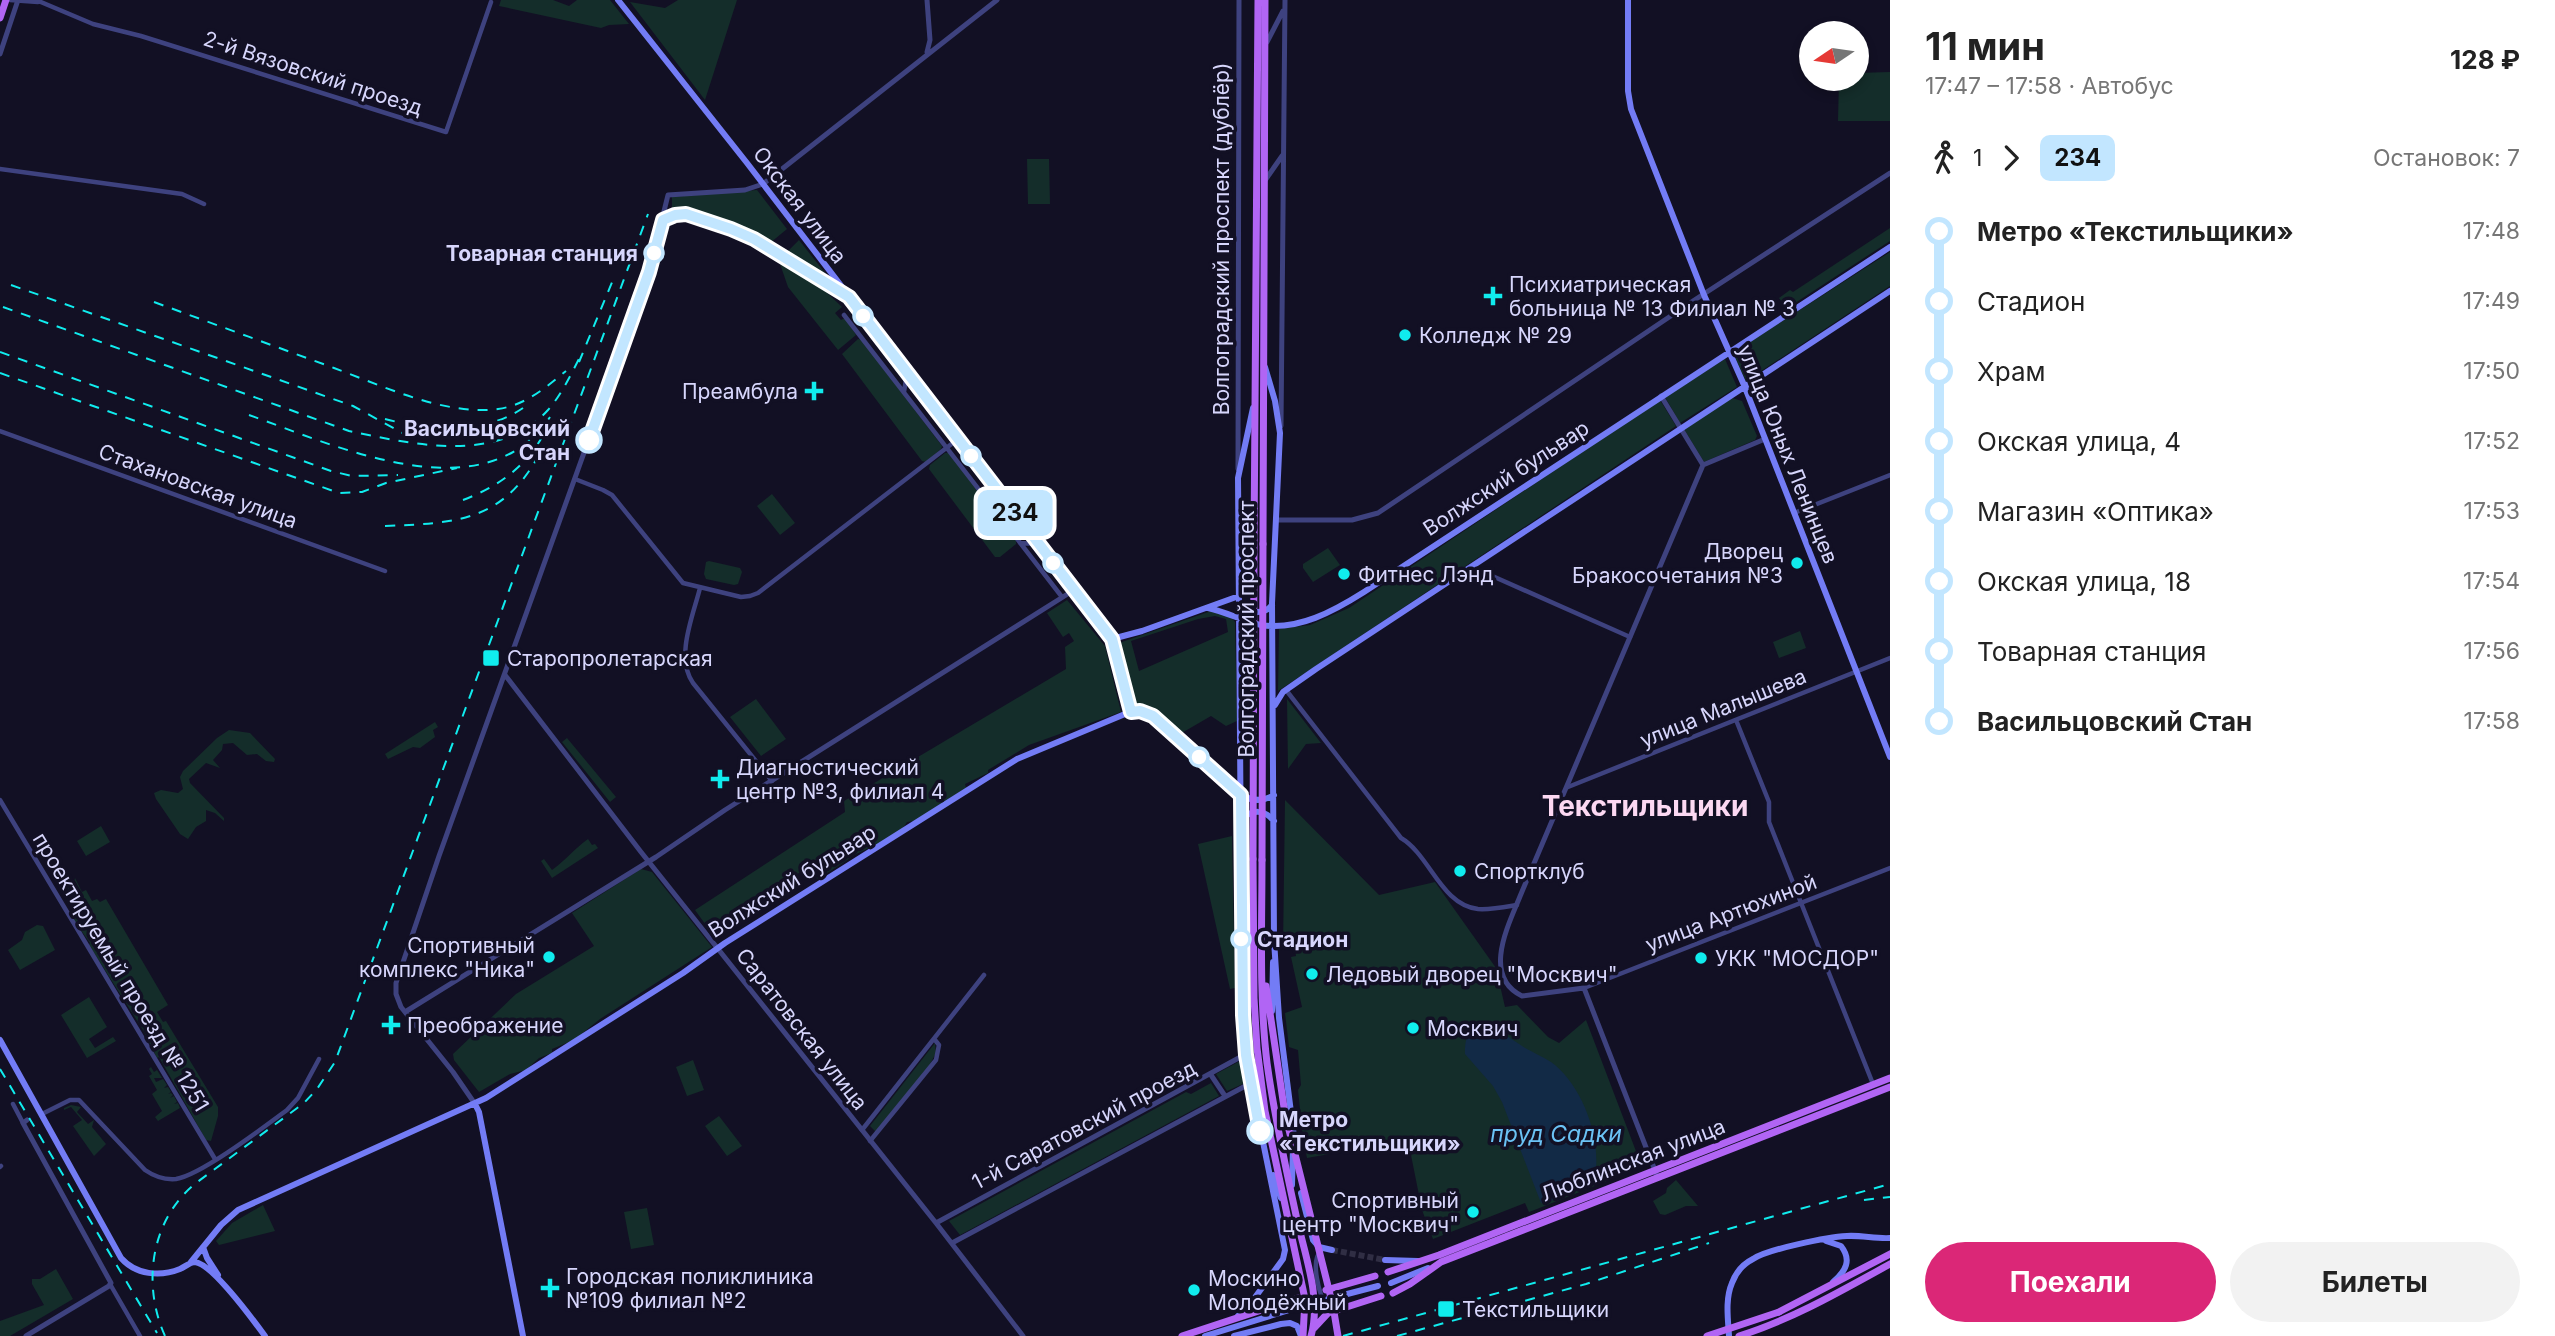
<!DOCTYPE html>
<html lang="ru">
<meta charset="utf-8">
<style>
:root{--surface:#fff;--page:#f2f2f2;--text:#222;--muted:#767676;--accent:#db2777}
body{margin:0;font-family:Inter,sans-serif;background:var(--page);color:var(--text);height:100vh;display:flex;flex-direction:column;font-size:26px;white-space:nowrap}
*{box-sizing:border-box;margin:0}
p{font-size:23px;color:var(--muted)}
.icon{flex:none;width:38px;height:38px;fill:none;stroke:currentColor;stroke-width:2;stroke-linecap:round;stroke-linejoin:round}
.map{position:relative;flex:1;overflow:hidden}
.sheet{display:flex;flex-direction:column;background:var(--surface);width:665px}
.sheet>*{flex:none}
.badge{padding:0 14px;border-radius:10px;font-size:24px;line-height:46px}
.needle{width:46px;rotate:257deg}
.buttons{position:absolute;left:1799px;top:21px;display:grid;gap:14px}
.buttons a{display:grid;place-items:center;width:70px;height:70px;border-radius:50%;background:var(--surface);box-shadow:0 4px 10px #0003;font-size:35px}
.map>.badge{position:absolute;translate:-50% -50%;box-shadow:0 0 0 4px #fff}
.legs{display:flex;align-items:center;gap:10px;height:77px;padding:0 35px;font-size:23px}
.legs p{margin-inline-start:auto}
.headline{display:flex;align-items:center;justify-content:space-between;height:119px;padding:0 35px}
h1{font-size:38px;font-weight:700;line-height:52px}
.action{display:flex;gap:14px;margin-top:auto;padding:14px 35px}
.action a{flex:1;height:80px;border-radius:42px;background:var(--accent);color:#fff;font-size:28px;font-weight:700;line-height:80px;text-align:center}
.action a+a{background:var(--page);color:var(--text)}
ul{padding:0 35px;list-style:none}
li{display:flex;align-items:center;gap:24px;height:70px;font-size:26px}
li i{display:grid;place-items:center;width:10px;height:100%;margin:0 9px;background:currentColor}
li i::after{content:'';width:18px;height:18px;margin:-9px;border:5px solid;border-radius:50%;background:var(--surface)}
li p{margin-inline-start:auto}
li:first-child i{background:linear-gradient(#0000 50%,currentColor 0)}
li:last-child i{background:linear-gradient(currentColor 50%,#0000 0)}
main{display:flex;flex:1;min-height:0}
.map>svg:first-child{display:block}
</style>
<main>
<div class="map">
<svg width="1890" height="1336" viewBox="0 0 1890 1336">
<rect width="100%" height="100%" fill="#121024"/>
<path fill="#142d2a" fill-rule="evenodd" d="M501 0H553L569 6 577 0H610L629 24 609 25 601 28 499 6Z
M678 0H737L705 100 630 2 665 8Z
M1890 72V121H1838L1839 79H1857V73Z
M1027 159H1049L1050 204H1028Z
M757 190 787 229 770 243C740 227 707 207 672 208V197Z
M1890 228V241L1792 305 1790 303 1785 306 1779 298 1790 290 1793 292Z
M799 240 833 283 831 284 785 254Z
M1890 252V286L1746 381 1733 353Z
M779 261 824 290 842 307 835 313 841 320 845 318 856 335 838 350 788 287Z
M858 339 862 340 942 446 941 449 926 462 922 461 842 354Z
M1725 359 1737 387 1680 423 1665 397Z
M1732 398 1742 401 1757 436 1755 440 1704 462 1684 429Z
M1660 400 1676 426 1278 691 1279 629 1310 625 1349 608Z
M945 453H949L1016 540V544L1000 557H995L929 469 930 465Z
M772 494 795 523 780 535 757 506Z
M1328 548 1340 565 1313 582 1303 568V564Z
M709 561 740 568 742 572 738 584 734 585 706 579 704 574 706 562Z
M1067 600 1105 646 1121 712 1029 745 988 770V773L965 784 966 788 961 791 915 821 907 822C896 842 867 846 850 858 839 866 828 872 817 879L808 866 775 891 708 928 695 910 845 812 844 801 1066 669 1065 647 1074 641 1069 633 1063 637 1047 613Z
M1211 611 1231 617 1235 622 1237 721 1226 726 1211 716 1180 734 1157 714 1135 705 1119 643ZM1215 616 1226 619 1228 632 1139 671 1131 641 1198 619Z
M1800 631 1806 648 1779 658 1773 642Z
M756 699 786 739 761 756 730 717Z
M1287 699 1321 743 1306 744 1288 769Z
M435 722 438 727 433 730 435 737 420 748 413 747 388 759 385 754Z
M229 730 250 733 275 759 274 762 266 761 257 754 247 755 233 743 223 744 222 750 213 760 220 768 206 763 189 779 190 783 224 818V821L215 813 206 810V821L196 827 188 839 180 834 156 799 154 793 161 790 178 793 183 789 180 777 183 771 217 738Z
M567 738 616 797 610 802 562 742Z
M1285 800 1379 895 1435 882 1496 968 1505 1007 1517 1005 1548 1037 1559 1043 1586 1020 1642 1167 1537 1209 1529 1212 1525 1203 1433 1239 1422 1210 1408 1140 1307 1158 1303 1138 1298 1090 1301 1085 1298 1050 1289 1047 1285 1013 1302 1007 1291 957 1296 956 1295 948H1283Z
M101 826 110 842 86 856 77 841Z
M1232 836 1235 988 1230 989 1198 844Z
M588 839 592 845 595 844 598 848 552 878 541 861 544 859 552 870C566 860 574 849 588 839Z
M641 869 652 872 712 947 600 1019 574 1040 552 1049V1053L539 1058 526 1070 510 1074 479 1092 454 1060 453 1054 516 994 594 946 572 913Z
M75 878 82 892 86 890 92 901 97 899 100 902 106 899 168 1005 157 1012 163 1022 166 1021 218 1107V1116L211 1141 206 1140 159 1057 157 1058 143 1030 89 945 90 943 73 919 77 916 61 890 74 882Z
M37 925 43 926 55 950 20 970 8 950 22 940 25 932Z
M89 997 107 1027 89 1039 95 1048 113 1037 116 1041 87 1058 61 1015Z
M935 1043 936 1053 928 1068 876 1132 870 1126Z
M693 1060 704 1090 687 1096 676 1067Z
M1240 1061 1245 1083 1227 1091 1216 1074Z
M151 1067 154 1072 157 1070 162 1078H154L156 1082 163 1079 167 1085 164 1088 168 1087 171 1092 168 1094 171 1093 173 1095 170 1098 174 1096 177 1102 174 1104 178 1103 180 1108 158 1121 155 1117 162 1111 152 1094 157 1090 149 1076 152 1074 149 1069Z
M1211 1083 1219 1096 960 1235 949 1221 1186 1092 1191 1094Z
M71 1105 81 1107 77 1112 88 1124 94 1120 92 1127 106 1144 94 1156 73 1126 82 1120 71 1107 64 1110V1108Z
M719 1116 742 1146 727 1156 705 1126Z
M1676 1180 1698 1206H1686L1665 1215 1660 1214 1653 1201 1666 1193 1667 1188Z
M263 1205 275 1231 219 1245 216 1241 232 1223Z
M647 1208 654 1245 631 1249 624 1212Z
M56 1269 73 1299 10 1336H0V1321L44 1305 32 1284V1279H40Z"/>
<path fill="#122a46" d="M1478 1026C1496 1027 1508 1037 1522 1046 1533 1053 1545 1057 1555 1065 1582 1088 1599 1133 1596 1168L1593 1172 1569 1184 1563 1195 1558 1199 1541 1203 1502 1102 1493 1086 1465 1054C1465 1042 1466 1031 1478 1026Z"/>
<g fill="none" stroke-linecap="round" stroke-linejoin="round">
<path stroke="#302e44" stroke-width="6" stroke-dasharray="6 3" stroke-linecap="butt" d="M1332 1250 1385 1260"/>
<path stroke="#3e427f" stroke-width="4.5" d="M10 0 38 2
M36 0 93 24 141 36 446 132 491 2
M0 169 182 194 204 204
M844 315 1062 597
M904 392 907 373
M0 431 385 571
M575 479 603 490 612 495 683 583 741 597 750 596 758 593 958 439
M1794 513 1890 475
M1020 543 1038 544
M1472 567 1630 637
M700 588C693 616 675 657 693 683L772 781
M1286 690 1401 838C1430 855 1441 905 1478 909 1490 910 1505 907 1517 905
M1736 720 1769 802V822L1788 870 1873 1084
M1568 787 1890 658
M0 800 215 1159
M1584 988 1890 868
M13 1104 23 1123
M42 1114 70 1100H79L145 1170C155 1177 164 1180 176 1179 201 1175 264 1127 287 1110L298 1098 319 1059
M862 1130 984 975
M870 1141 936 1060 939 1045 935 1040
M0 1167 1 1166
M1321 1251C1310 1260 1319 1296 1327 1306L1335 1308
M110 1284 140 1336"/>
<path stroke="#3e427f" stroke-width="5" d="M927 0 930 40 927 52
M1267 42 1283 11
M0 54 18 0
M1266 179 1282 156
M663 220C670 217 676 214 684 214 734 217 804 271 849 297
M1661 396 1703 465
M1281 426 1285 0
M1703 465 1765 439
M1238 469 1239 0
M1278 520H1352L1378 513 1693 301 1890 173
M505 675 641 852 936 1223 1023 1336
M405 1012 656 857 725 810 1074 590
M1211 1075 1225 1096
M475 1104 453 1072 401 1007 396 994V983L439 856 649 272 668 195 745 190 763 184 997 0
M1656 1173 1584 988 1522 996C1481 976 1509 924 1521 894L1703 465
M936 1223 1246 1054
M952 1243 1251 1083
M26 1336 109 1286 111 1283 23 1123 27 1120"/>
<path stroke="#737cf5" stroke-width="6" d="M618 0 747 163 1112 639 1131 712
M1628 0V91L1631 109 1704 295 1744 385 1890 757
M1265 367 1275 401 1280 433 1272 603 1274 940 1279 1018 1295 1144
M1240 604C1248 614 1264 615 1272 605
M1208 608C1226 612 1243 621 1261 625 1298 631 1334 611 1364 592L1890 247
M1112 639 1142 631 1239 596
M1275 705 1283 692 1316 669 1890 291
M1241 820C1252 809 1264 809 1274 821
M1272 1011 1273 962
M0 1040 121 1258C136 1275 160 1277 180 1269 185 1267 190 1262 195 1262 212 1264 254 1321 265 1336
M475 1104 479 1112 523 1336
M1273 1175 1281 1198
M1292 1185 1293 1147
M1301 1193 1313 1240 1319 1247 1332 1250
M1826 1241 1841 1246C1852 1260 1846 1271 1833 1282
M203 1247 207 1258 218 1275
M1385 1260 1418 1261
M191 1262 221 1225 238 1210 486 1098 683 973 725 943 1017 759 1125 714 1138 711 1153 716 1241 795C1252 801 1263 802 1274 795
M1391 1283 1428 1268
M1328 1299 1378 1286
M1238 1316 1248 1307 1283 1259 1285 1250 1251 1083 1242 998 1238 478 1253 408
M1205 1336 1299 1307
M1234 1336 1281 1324 1290 1323 1297 1326 1301 1336
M1729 1336C1728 1319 1725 1299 1732 1283 1736 1272 1743 1264 1753 1259 1768 1249 1828 1237 1847 1236 1861 1235 1876 1239 1890 1238"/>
<path stroke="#b165f4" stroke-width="7" d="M0 18 6 0
M1263 544 1265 0
M1254 545 1258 0
M1253 859 1254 998 1257 1048 1265 1111 1305 1299 1303 1336
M1262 860C1262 927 1259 996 1267 1063 1274 1114 1285 1165 1296 1215 1304 1253 1322 1298 1311 1336
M1266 986 1285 1114
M1388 1272 1439 1255 1890 1078
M1326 1290 1375 1276
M1393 1293 1410 1284 1441 1262 1890 1087
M1779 1312 1890 1254
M1314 1328 1328 1313 1381 1296
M1182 1336 1298 1298
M1739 1336C1793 1319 1841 1291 1890 1264"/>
<path stroke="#10ecee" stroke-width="2" stroke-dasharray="10 9" stroke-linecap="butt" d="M11 285 353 406 410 437
M154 302C214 324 274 346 334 368 383 386 445 416 498 409 526 405 545 388 566 371
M3 307 349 431C412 444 498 465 548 410 562 394 571 374 581 355
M0 352 331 471 352 476 398 475
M579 362 615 275
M0 373 339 493 362 492 386 483 457 468
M249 415C334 445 484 516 550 417
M385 419C431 431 483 435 523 408
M463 500C495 488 525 468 542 437
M385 526C457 523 504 522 541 451
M0 1069 157 1333
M1864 1200 1890 1197
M165 1336C142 1285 150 1220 196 1183L304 1103 317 1089 335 1062 648 214
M1343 1336 1890 1184
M1397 1336 1586 1284 1709 1243"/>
<path stroke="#b165f4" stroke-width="7" d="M1253 859 1254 545
M1262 860 1263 544
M1285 1114 1333 1306 1338 1336
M1707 1336 1779 1312"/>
</g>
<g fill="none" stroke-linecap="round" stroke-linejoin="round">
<g stroke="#fff" stroke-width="16">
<path id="line-1" d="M589 440 649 272 663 220 675 215 686 214 731 229 754 239 849 297 1112 639 1131 712 1140 711 1153 716 1241 795 1243 1015 1246 1055 1260 1131"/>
</g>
<use href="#line-1" stroke="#c2e6ff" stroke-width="10"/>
</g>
<g fill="#fff" stroke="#c2e6ff" stroke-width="3.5">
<circle cx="654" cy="253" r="9"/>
<circle cx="863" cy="316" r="9"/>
<circle cx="589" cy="440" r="12"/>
<circle cx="971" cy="456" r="9"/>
<circle cx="1053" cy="563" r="9"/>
<circle cx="1199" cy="757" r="9"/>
<circle cx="1241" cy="939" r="9"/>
<circle cx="1260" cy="1131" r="12"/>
</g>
<g fill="#10ecee" stroke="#121024" stroke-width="2.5">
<path d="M1489.5 285.5h7v7h7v7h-7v7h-7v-7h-7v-7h7z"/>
<circle cx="1405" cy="335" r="7"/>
<path d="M810.5 380.5h7v7h7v7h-7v7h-7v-7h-7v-7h7z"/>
<circle cx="1797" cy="563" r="7"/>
<circle cx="1344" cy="574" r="7"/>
<rect x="482" y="649" width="18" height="18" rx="3.5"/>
<path d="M716.5 768.5h7v7h7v7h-7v7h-7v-7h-7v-7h7z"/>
<circle cx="1460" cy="871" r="7"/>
<circle cx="549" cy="957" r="7"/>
<circle cx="1701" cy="958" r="7"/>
<circle cx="1312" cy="974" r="7"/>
<path d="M387.5 1014.5h7v7h7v7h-7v7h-7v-7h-7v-7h7z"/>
<circle cx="1413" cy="1028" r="7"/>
<circle cx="1473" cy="1212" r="7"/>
<path d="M546.5 1277.5h7v7h7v7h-7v7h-7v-7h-7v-7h7z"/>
<circle cx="1194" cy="1290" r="7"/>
<rect x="1437" y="1300" width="18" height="18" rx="3.5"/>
</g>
<g text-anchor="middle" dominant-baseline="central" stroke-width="7" stroke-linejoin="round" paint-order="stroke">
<g font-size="21" fill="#d7d6fc" stroke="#121024">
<text transform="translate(313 73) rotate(18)">2-й Вязовский проезд</text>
<text transform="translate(800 205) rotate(53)">Окская улица</text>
<text transform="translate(1221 239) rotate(-90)">Волгоградский проспект (дублёр)</text>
<text transform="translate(1788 454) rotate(68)">улица Юных Ленинцев</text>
<text transform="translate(1506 478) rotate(-33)">Волжский бульвар</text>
<text transform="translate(198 486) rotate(20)">Стахановская улица</text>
<text transform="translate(1246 629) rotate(-90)">Волгоградский проспект</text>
<text transform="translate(1723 708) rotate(-22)">улица Малышева</text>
<text transform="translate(792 881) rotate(-32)">Волжский бульвар</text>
<text transform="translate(1731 913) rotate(-21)">улица Артюхиной</text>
<text transform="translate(121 972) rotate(59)">проектируемый проезд № 1251</text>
<text transform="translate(802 1029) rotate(52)">Саратовская улица</text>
<text transform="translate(1084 1125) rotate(-28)">1-й Саратовский проезд</text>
<text transform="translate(1633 1160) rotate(-21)">Люблинская улица</text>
</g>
<g font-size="21" font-weight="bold" fill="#d7d6fc" stroke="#121024" text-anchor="end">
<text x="638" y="253">Товарная станция</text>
<text x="570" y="428">Васильцовский<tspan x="570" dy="24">Стан</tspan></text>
<text x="1257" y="939" text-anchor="start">Стадион</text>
<text x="1279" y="1119" text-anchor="start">Метро<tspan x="1279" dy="24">«Текстильщики»</tspan></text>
</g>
<g font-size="21" fill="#d7d6fc" stroke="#121024" text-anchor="start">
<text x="1509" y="284">Психиатрическая<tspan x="1509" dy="24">больница № 13 Филиал № 3</tspan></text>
<text x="1419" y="335">Колледж № 29</text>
<text x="798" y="391" text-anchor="end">Преамбула</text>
<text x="1783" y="551" text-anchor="end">Дворец<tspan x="1783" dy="24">Бракосочетания №3</tspan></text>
<text x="1358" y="574">Фитнес Лэнд</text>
<text x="507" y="658">Старопролетарская</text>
<text x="736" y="767">Диагностический<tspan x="736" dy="24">центр №3, филиал 4</tspan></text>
<text x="1474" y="871">Спортклуб</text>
<text x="535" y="945" text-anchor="end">Спортивный<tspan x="535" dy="24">комплекс "Ника"</tspan></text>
<text x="1715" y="958">УКК "МОСДОР"</text>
<text x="1326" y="974">Ледовый дворец "Москвич"</text>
<text x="407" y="1025">Преображение</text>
<text x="1427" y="1028">Москвич</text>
<text x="1459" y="1200" text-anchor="end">Спортивный<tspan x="1459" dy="24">центр "Москвич"</tspan></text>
<text x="566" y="1276">Городская поликлиника<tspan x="566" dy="24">№109 филиал №2</tspan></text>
<text x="1208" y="1278">Москино<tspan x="1208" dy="24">Молодёжный</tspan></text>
<text x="1462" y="1309">Текстильщики</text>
</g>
<g font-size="23" font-style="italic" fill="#6bc2f5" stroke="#121024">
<text x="1556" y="1134">пруд Садки</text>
</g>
<g font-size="28" font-weight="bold" fill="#fcd8f2" stroke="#121024">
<text x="1645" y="806">Текстильщики</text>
</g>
</g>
</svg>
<div class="buttons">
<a><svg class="needle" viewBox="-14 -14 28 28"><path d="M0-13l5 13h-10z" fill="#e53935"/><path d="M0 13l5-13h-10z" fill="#767676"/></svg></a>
</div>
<b class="badge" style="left:1015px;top:513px;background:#c2e6ff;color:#111">234</b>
</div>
<section class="sheet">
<div class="headline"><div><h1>11 мин</h1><p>17:47 – 17:58 · Автобус</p></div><b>128 ₽</b></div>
<div class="legs"><svg class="icon" aria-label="walk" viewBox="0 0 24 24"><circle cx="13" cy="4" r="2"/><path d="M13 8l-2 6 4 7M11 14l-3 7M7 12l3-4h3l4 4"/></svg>1<svg class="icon" aria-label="forward" viewBox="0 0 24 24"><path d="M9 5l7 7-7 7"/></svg><b class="badge" style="background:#c2e6ff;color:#111">234</b><p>Остановок: 7</p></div>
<ul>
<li><i style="color:#c2e6ff"></i><b>Метро «Текстильщики»</b><p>17:48</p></li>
<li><i style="color:#c2e6ff"></i><span>Стадион</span><p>17:49</p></li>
<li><i style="color:#c2e6ff"></i><span>Храм</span><p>17:50</p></li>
<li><i style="color:#c2e6ff"></i><span>Окская улица, 4</span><p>17:52</p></li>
<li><i style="color:#c2e6ff"></i><span>Магазин «Оптика»</span><p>17:53</p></li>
<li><i style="color:#c2e6ff"></i><span>Окская улица, 18</span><p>17:54</p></li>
<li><i style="color:#c2e6ff"></i><span>Товарная станция</span><p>17:56</p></li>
<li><i style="color:#c2e6ff"></i><b>Васильцовский Стан</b><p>17:58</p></li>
</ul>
<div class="action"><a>Поехали</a><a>Билеты</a></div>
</section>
</main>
